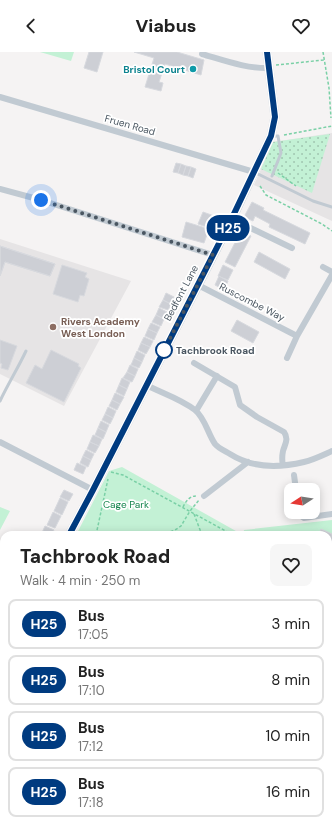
<!DOCTYPE html>
<meta charset="utf-8">
<style>
:root{--surface:#fff;--page:#f6f6f6;--text:#222;--muted:#767676;--line:#e0e0e0}
body{margin:0;font-family:"DM Sans",sans-serif;background:var(--page);color:var(--text);height:100vh;display:flex;flex-direction:column;font-size:15px;white-space:nowrap}
*{box-sizing:border-box;margin:0}
p{font-size:13px;color:var(--muted)}
.icon{flex:none;width:22px;height:22px;fill:none;stroke:currentColor;stroke-width:2;stroke-linecap:round;stroke-linejoin:round}
.map{position:relative;flex:1;overflow:hidden}
.drawer{position:absolute;left:0px;top:479px;width:332px;height:300px;display:flex;flex-direction:column;background:var(--surface);border-radius:12px 12px 0 0;box-shadow:0 2px 10px #0003}
.drawer>*{flex:none}
.badge{padding:0 8px;border-radius:13px;font-size:14px;line-height:26px}
.needle{width:26px;rotate:258deg}
.tools{position:absolute;left:284px;top:431px;display:grid;gap:8px}
.tools a{display:grid;place-items:center;width:36px;height:36px;border-radius:8px;background:var(--surface);box-shadow:0 2px 10px #0003;font-size:20px}
.you{position:absolute;width:20px;height:20px;margin:-10px;border:3px solid #fff;border-radius:50%;background:#1a73e8;box-shadow:0 0 0 6px #1a73e833}
.map>.badge{position:absolute;translate:-50% -50%;box-shadow:0 0 0 2px #fff}
.round{display:grid;place-items:center;flex:none;width:42px;height:42px;border-radius:8px;background:var(--page)}
.headline{display:flex;align-items:center;justify-content:space-between;height:68px;padding:0 20px}
h1{font-size:19px;font-weight:800;line-height:30px}
ul{padding:0;list-style:none}
li{display:flex;align-items:center;gap:12px;height:50px;margin:0 8px 6px;padding:0 12px;border:2px solid var(--line);border-radius:8px}
li div{flex:1}
li b{display:block;font-size:15px}
li em{font-style:normal}
li .badge{min-width:44px;font-weight:700;text-align:center}
header{display:flex;justify-content:space-between;align-items:center;height:52px;padding:0 20px;background:var(--surface);font-size:18px;font-weight:800}
.map>svg:first-child{display:block}
</style>
<header><svg class="icon" aria-label="back" viewBox="0 0 24 24"><path d="M15 5l-7 7 7 7"/></svg>Viabus<svg class="icon" aria-label="heart" viewBox="0 0 24 24"><path d="M12 20l-8-8c-3-5 5-10 8-4 3-6 11-1 8 4z"/></svg></header>
<div class="map">
<svg width="332" height="779" viewBox="0 0 332 779">
<defs>
<pattern id="grass-dots" width="8" height="8" patternUnits="userSpaceOnUse"><rect width="8" height="8" fill="#c3f1d5"/><path d="M2 2h.1M6 6h.1" fill="none" stroke="#a0c6b0" stroke-width="1.8" stroke-linecap="round"/></pattern>
</defs>
<rect width="100%" height="100%" fill="#f5f3f3"/>
<path fill="#e6e4e5" d="M332 81V169L254 133 273 90Z
M0 187 131 229 64 354 0 322Z"/>
<path fill="url(#grass-dots)" d="M330 82 312 141 261 117 273 90Z"/>
<path fill="#c3f1d5" d="M40 0H74L71 9Z
M122 415 243 483 244 478 332 468V527L328 525V483H76L109 419Z
M0 455 10 459 0 478Z
M332 567V719L328 721V570Z"/>
<path fill="#cdcfd5" stroke="#d7d9de" d="M89 0H103L97 20 84 16Z
M134 0H177L204 8 201 23 165 12 159 30 163 31 161 39 145 35 154 6Z
M176 111 181 112 178 121 173 120Z
M181 112 186 114 183 123 178 121Z
M186 114 191 115 188 124 183 123Z
M191 115 196 117 193 126 188 124Z
M252 150 264 156 263 158 310 181 305 192 269 175 270 172 255 164 253 169 244 165Z
M203 160 217 165 212 177 198 172Z
M186 170 209 177 204 191 182 185Z
M241 179 251 184 235 215 225 210Z
M0 194 55 212 50 224 5 210 0 224Z
M0 194 55 212 50 224 5 210 0 224Z
M259 200 290 217 285 227 254 210Z
M62 213 87 221 85 225 89 227 84 244 80 243 78 250 53 242Z
M223 213 233 218 228 228 218 224Z
M219 224 228 229 224 238 215 233Z
M166 241 174 245 171 252 163 248Z
M163 248 171 252 168 258 159 255Z
M159 256 167 260 164 267 156 263Z
M156 263 164 267 161 274 152 270Z
M237 268 259 280 253 291 231 279Z
M151 271 160 275 157 281 148 277Z
M148 277 157 281 154 288 145 284Z
M144 285 153 289 150 295 141 291Z
M0 288 17 294 8 318 1 316 2 312 0 311Z
M141 291 150 295 146 302 138 298Z
M51 298 79 312 78 314 81 316 64 350 26 331 35 313 42 317Z
M137 299 145 303 142 310 134 306Z
M134 306 142 310 139 316 131 313Z
M130 313 138 317 135 324 127 320Z
M127 320 135 324 132 330 123 326Z
M122 326 130 330 127 337 119 333Z
M119 333 127 337 124 344 116 340Z
M115 341 124 345 120 352 112 348Z
M112 348 120 352 117 358 109 354Z
M108 355 116 359 113 366 105 362Z
M105 362 113 366 110 372 102 368Z
M101 369 109 373 106 380 98 376Z
M98 376 106 380 103 387 95 383Z
M93 383 102 387 99 394 90 390Z
M90 390 99 394 95 401 87 397Z
M86 398 94 402 91 408 83 404Z
M83 404 91 408 88 415 80 411Z
M77 411 86 415 83 422 74 418Z
M64 438 73 442 69 449 60 445Z
M60 446 68 450 62 463 54 459Z
M53 460 61 464 55 476 47 473Z
M45 474 54 478 51 483H41Z
M321 477 332 482V513L328 512V483H318Z
M0 569 4 572 3 579 0 578Z"/>
<g fill="none" stroke-linecap="round" stroke-linejoin="round">
<path stroke="#7ad0a6" stroke-width="1.5" stroke-dasharray="3 2" stroke-linecap="butt" d="M323 0 329 36 331 66
M276 13 324 8
M284 83 332 74
M278 121 296 134
M260 134 266 143 322 172 332 179
M111 420 123 423 233 483
M183 455C186 449 190 443 198 444
M194 462 202 483
M96 483 108 427
M161 483 175 478 181 474 190 459 199 448
M328 570 332 567
M328 668 332 652
M328 721 332 719"/>
<path stroke="#c1cad2" stroke-width="3" d="M256 121 313 149 332 155
M272 124 281 101 278 84H273
M0 349C8 332 18 316 26 299"/>
<path stroke="#c1cad2" stroke-width="6" d="M202 2C223 8 247 17 270 16
M0 45 254 120
M0 137 41 148 213 203
M232 167 292 196
M323 215 332 220
M198 233 297 284 287 306
M297 284 332 223
M194 311 235 335 240 353 257 365 284 380C289 387 285 392 283 399 282 404 282 409 283 413
M146 333C162 341 181 347 195 358 205 366 208 382 215 392 218 396 225 399 230 402 252 416 279 416 304 410 313 408 323 403 332 399
M196 359 217 324
M0 390 93 438
M294 423 296 438
M204 444 248 410
M298 460V462L304 466 332 462
M328 530 332 532
M0 655 4 657
M328 772 332 775
M229 775 237 779
M27 779 31 775
M158 779 162 775
M287 779 290 775"/>
<path stroke="#c1cbd6" stroke-width="9" d="M69 483 93 438 232 167 271 84 275 65 267 0
M0 612 4 604"/>
</g>
<g fill="none" stroke-linecap="round" stroke-linejoin="round">
<g stroke="#fff" stroke-width="9">
<path id="line" d="M69 483 93 438 232 166 271 84 275 65 267 0"/>
</g>
<use href="#line" stroke="#003b80" stroke-width="6"/>
<path stroke="#4a5661" stroke-width="4" stroke-dasharray="0 7.2" d="M41 148 213 203 164 298"/>
</g>
<circle fill="#0f9aa8" stroke="#fff" stroke-width="1.5" cx="193" cy="17" r="4"/>
<circle fill="#8d6e63" stroke="#fff" stroke-width="1.5" cx="53" cy="275" r="4"/>
<circle fill="#fff" stroke="#003b80" stroke-width="2" cx="164" cy="298" r="8"/>
<g text-anchor="middle" dominant-baseline="central" stroke-width="3.5" stroke-linejoin="round" paint-order="stroke">
<g font-size="10" font-weight="bold" fill="#0d838f" stroke="#fff" text-anchor="end">
<text x="185" y="17">Bristol Court</text>
</g>
<g font-size="10" fill="#4a5661" stroke="#fff">
<text transform="translate(130 73) rotate(16)">Fruen Road</text>
<text transform="translate(181 241) rotate(-62)">Bedfont Lane</text>
<text transform="translate(252 250) rotate(27)">Ruscombe Way</text>
</g>
<g font-size="10" font-weight="bold" fill="#785e54" stroke="#fff" text-anchor="start">
<text x="61" y="269">Rivers Academy<tspan x="61" dy="12">West London</tspan></text>
</g>
<g font-size="10" font-weight="bold" fill="#4a5661" stroke="#fff" text-anchor="start">
<text x="176" y="298">Tachbrook Road</text>
</g>
<g font-size="10" fill="#17864f" stroke="#fff">
<text x="126" y="452">Cage Park</text>
</g>
</g>
</svg>
<div class="tools">
<a><svg class="needle" viewBox="-14 -14 28 28"><path d="M0-13l5 13h-10z" fill="#e53935"/><path d="M0 13l5-13h-10z" fill="#767676"/></svg></a>
</div>
<div class="you" style="left:41px;top:148px"></div>
<b class="badge" style="left:228px;top:176px;background:#003b80;color:#fff">H25</b>
<section class="drawer">
<div class="headline"><div><h1>Tachbrook Road</h1><p>Walk · 4 min · 250 m</p></div><a class="round"><svg class="icon" aria-label="heart" viewBox="0 0 24 24"><path d="M12 20l-8-8c-3-5 5-10 8-4 3-6 11-1 8 4z"/></svg></a></div>
<ul>
<li><span class="badge" style="background:#003b80;color:#fff">H25</span><div><b>Bus</b><p>17:05</p></div><em>3 min</em></li>
<li><span class="badge" style="background:#003b80;color:#fff">H25</span><div><b>Bus</b><p>17:10</p></div><em>8 min</em></li>
<li><span class="badge" style="background:#003b80;color:#fff">H25</span><div><b>Bus</b><p>17:12</p></div><em>10 min</em></li>
<li><span class="badge" style="background:#003b80;color:#fff">H25</span><div><b>Bus</b><p>17:18</p></div><em>16 min</em></li>
</ul>
</section>
</div>
